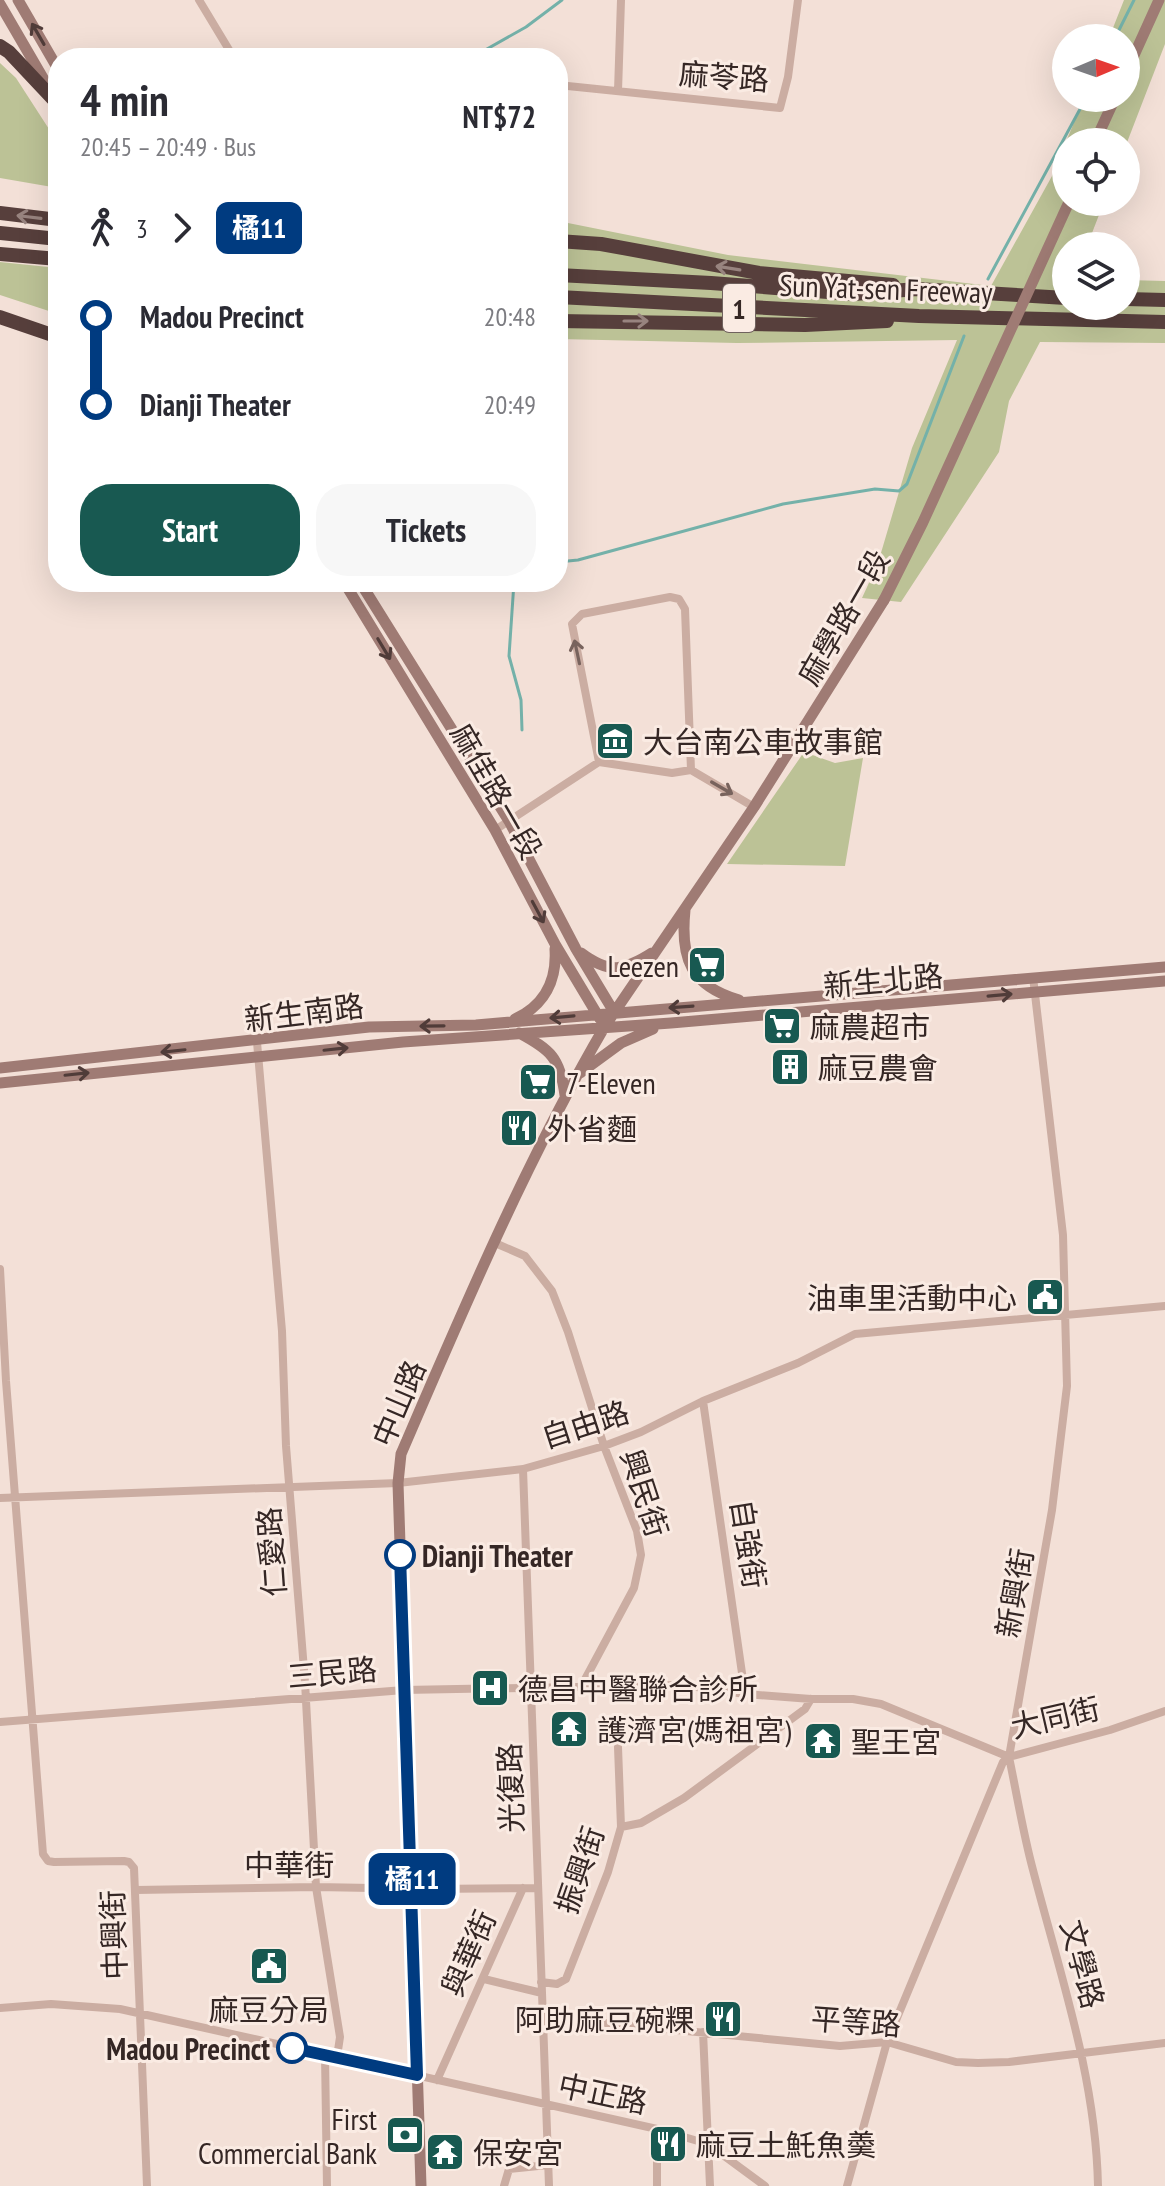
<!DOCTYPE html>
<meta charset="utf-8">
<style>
:root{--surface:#fff;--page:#f7f7f7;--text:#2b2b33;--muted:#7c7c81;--accent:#185951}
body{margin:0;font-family:"PT Sans Narrow","Noto Sans TC",sans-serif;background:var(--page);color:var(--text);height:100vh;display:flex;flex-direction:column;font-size:30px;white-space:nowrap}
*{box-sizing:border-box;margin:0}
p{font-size:26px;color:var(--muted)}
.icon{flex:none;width:44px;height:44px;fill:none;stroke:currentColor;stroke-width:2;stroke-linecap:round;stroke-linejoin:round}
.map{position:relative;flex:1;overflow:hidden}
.side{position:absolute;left:48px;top:48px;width:520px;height:544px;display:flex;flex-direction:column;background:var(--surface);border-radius:32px;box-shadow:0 8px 32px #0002}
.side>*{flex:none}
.badge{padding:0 16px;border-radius:12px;font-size:28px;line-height:52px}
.needle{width:52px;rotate:88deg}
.tools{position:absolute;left:1052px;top:24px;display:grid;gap:16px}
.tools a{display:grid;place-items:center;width:88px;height:88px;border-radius:50%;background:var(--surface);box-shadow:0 8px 32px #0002;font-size:40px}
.map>.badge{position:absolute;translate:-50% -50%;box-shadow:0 0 0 4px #fff}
.legs{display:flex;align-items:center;gap:12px;height:88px;padding:0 32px;font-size:26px}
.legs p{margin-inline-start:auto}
.head{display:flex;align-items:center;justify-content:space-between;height:136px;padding:0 32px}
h1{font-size:44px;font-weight:600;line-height:60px}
.button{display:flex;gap:16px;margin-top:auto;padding:16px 32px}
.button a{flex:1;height:92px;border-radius:32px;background:var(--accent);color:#fff;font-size:32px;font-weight:600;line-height:92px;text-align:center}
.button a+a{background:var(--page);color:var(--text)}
ul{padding:0 32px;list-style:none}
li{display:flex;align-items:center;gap:28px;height:88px;font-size:30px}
li i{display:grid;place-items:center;width:12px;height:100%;margin:0 10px;background:currentColor}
li i::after{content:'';width:20px;height:20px;margin:-10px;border:6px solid;border-radius:50%;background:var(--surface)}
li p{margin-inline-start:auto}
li:first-child i{background:linear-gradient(#0000 50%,currentColor 0)}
li:last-child i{background:linear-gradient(currentColor 50%,#0000 0)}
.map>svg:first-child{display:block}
</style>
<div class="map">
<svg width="1165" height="2186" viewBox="0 0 1165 2186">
<rect width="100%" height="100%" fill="#f3e0d7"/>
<path fill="#bcc296" d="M1124 0H1165V44L1126 145V142H1066V202H1104L1087 246H1066V306H1126V280L1165 281V343L1040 342 1009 401 999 452 901 602 862 598 878 563 912 448 957 340 737 343 558 339V221L728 255 991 286 1052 176 1084 98H1126V38H1109Z
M0 63 16 78 58 143V188L0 178Z
M0 262 58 268V314L0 295Z
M804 752 835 763 863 758 845 866 727 864Z"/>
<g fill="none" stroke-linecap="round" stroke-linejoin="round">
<path stroke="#74b1a9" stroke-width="3" d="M1115 38 1134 0
M471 58 526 27 562 0
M988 279 1086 98
M558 562 578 560 783 504 875 489 899 491 907 484 964 336
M514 582 509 656 521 700 522 730"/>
<path stroke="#cbada2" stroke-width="8" d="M199 0 234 58
M558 85 780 108 788 77 798 0
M618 91 621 0
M599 762 572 624 582 614 670 597 679 599 685 609 691 770
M495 830 599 762 672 773 691 770 754 807
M257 1042 282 1331 286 1446 305 1682 316 1887 340 2037 337 2057
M495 1243 525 1256 552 1291 568 1332 604 1446 637 1531 641 1555 634 1588 582 1685
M0 1269 6 1381 43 1854 48 1861 54 1862 124 1861 129 1862 134 1868 147 2186
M703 1401 745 1694
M523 1469 549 2186
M0 1498 398 1483 523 1469 604 1446 641 1432 703 1401 798 1363 855 1334 1165 1306
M0 1722 404 1690 683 1685 745 1694 811 1699H853L881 1704 1009 1757 1110 1730 1165 1711
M1009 1757C1017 1795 1023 1833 1033 1870 1060 1974 1096 2078 1098 2186
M621 1827 641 1823 684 1798 805 1709 811 1699
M136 1890 316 1887 428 1889 538 1888
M484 1979 542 1993
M541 1982 557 1984 566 1979 608 1872 621 1827 618 1747
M0 2008 51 2004 120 2009 657 2129 708 2144 765 2186
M542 2017 840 2046 887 2042 956 2062 978 2063 1009 2062 1165 2043
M703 2032 710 2186
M325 2055 327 2186
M437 2080 523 1888
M657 2129V2186
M504 2186 509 2169 548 2165
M847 2186 887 2042 1003 1762 1009 1757 1052 1510 1067 1386 1063 1235 1033 977"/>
<path stroke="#9f7b74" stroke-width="11" d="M18 0 58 69
M0 4 50 90
M1126 73 1159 0
M1095 142 1115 98
M344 582 495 830 555 944 600 1019
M360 582 509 821 576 949 614 1012
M685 910C680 959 691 986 739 1000
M581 953C609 974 624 971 652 953
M515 1019C545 1005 557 980 555 949
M519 1033C551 1050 560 1058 565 1095
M0 1068 369 1027 476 1025 1165 967
M580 1073 621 1043 653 1029
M0 1083 403 1042 671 1023 1165 981
M421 2186 398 1483 401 1454C463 1310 525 1163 605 1026L754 807 884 600"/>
<path stroke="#573f3c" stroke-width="14" d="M0 46 9 52 56 102
M0 213 58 220
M0 233 58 239
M558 241 601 244 759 273 893 285
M0 254 58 259
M558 275 711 283 854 294 917 289 1066 298
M558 297 919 316 1165 322
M1126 299 1165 300
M0 317 58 337
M558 321 805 325 887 321"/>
<path stroke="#9f7b74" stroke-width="11" d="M884 600 923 522 1069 202"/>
</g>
<defs><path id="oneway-shaft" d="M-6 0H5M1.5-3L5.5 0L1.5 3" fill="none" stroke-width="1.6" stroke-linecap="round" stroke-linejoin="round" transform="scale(2)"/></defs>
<g stroke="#503c39">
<use href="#oneway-shaft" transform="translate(38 34) rotate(-120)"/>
<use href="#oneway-shaft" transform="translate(384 649) rotate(59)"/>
<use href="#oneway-shaft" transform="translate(538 912) rotate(62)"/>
<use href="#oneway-shaft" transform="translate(1000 995) rotate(-5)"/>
<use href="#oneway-shaft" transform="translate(681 1007) rotate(176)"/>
<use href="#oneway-shaft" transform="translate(562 1017) rotate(175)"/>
<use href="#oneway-shaft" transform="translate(432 1026) rotate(179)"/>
<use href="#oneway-shaft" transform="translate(336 1049) rotate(-6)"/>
<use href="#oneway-shaft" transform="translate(173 1051) rotate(174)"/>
<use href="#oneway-shaft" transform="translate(77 1074) rotate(-6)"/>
</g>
<g stroke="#98847f">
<use href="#oneway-shaft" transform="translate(29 217) rotate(-173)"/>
<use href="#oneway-shaft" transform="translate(728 268) rotate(-171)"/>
<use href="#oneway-shaft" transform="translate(636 321)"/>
</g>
<g stroke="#78635d">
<use href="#oneway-shaft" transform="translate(577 652) rotate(-102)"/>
<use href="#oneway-shaft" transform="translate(722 788) rotate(30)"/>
</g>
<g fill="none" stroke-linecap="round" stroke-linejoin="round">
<g stroke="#fff" stroke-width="18">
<path id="line-1" d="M292 2048 417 2075 400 1555"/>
</g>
<use href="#line-1" stroke="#003b80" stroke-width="12"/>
</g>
<defs>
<g id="museum-square" transform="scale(2)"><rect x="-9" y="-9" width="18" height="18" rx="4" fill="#185951" stroke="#faebe3"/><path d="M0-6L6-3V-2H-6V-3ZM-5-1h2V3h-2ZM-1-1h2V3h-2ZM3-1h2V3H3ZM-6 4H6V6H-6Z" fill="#fff"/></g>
<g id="supermarket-square" transform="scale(2)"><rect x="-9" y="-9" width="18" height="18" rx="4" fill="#185951" stroke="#faebe3"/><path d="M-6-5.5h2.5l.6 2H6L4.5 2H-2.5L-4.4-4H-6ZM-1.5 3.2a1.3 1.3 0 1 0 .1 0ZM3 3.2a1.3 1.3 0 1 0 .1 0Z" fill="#fff"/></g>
<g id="building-square" transform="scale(2)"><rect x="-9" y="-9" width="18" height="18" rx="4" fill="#185951" stroke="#faebe3"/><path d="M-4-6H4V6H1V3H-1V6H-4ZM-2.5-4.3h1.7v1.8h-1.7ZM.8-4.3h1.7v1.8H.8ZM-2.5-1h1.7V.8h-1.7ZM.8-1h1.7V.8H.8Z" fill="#fff"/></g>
<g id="restaurant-square" transform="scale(2)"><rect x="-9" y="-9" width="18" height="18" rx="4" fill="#185951" stroke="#faebe3"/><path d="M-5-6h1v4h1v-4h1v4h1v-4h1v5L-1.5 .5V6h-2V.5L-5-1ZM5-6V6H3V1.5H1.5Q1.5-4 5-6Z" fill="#fff"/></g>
<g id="civic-square" transform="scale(2)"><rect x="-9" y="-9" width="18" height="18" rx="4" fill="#185951" stroke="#faebe3"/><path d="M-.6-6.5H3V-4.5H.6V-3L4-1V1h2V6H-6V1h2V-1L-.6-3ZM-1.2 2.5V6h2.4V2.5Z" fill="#fff"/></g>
<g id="hospital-square" transform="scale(2)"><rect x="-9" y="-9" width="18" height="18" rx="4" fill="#185951" stroke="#faebe3"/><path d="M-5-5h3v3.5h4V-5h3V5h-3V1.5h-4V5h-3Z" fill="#fff"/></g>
<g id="temple-square" transform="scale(2)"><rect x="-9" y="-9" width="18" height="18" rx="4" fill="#185951" stroke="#faebe3"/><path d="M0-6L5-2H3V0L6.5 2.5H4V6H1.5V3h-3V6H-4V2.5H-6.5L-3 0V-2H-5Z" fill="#fff"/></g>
<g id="bank-square" transform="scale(2)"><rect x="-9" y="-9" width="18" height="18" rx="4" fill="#185951" stroke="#faebe3"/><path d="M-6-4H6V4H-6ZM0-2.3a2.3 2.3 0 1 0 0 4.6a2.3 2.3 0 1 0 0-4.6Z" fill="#fff"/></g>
</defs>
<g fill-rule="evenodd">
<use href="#museum-square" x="615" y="741"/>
<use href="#supermarket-square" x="707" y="965"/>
<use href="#supermarket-square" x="782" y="1026"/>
<use href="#building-square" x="790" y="1067"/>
<use href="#supermarket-square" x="538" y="1082"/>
<use href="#restaurant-square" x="519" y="1128"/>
<use href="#civic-square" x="1045" y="1297"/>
<use href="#hospital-square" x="490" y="1688"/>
<use href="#temple-square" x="569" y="1729"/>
<use href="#temple-square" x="823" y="1741"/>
<use href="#civic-square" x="269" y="1966"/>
<use href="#restaurant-square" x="723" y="2019"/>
<use href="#bank-square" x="405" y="2135"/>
<use href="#restaurant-square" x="668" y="2144"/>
<use href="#temple-square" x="445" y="2152"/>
</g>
<g fill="#fff" stroke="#003b80" stroke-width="4">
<circle cx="400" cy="1555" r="14"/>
<circle cx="292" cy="2048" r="14"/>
</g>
<g text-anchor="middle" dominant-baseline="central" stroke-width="6" stroke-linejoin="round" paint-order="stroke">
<rect fill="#faebe3" stroke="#70625e" stroke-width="2" x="723" y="284" width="32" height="48" rx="6"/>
<g font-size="28" font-weight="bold" fill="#352725">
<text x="739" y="308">1</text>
</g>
<g font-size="30" fill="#352725" stroke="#faebe3">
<text transform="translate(724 76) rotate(4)">麻苓路</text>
<text transform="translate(886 288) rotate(2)">Sun Yat-sen Freeway</text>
<text transform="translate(843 617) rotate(-60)">麻學路一段</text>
<text transform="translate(497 791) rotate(60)">麻佳路一段</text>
<text transform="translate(883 980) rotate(-5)">新生北路</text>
<text transform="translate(304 1012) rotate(-7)">新生南路</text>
<text transform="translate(398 1403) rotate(-67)">中山路</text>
<text transform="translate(585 1424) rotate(-18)">自由路</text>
<text transform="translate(645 1493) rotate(72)">興民街</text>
<text transform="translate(749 1544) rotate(81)">自強街</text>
<text transform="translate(271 1552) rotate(-94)">仁愛路</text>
<text transform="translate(1014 1593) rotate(-80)">新興街</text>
<text transform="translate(332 1672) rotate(-5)">三民路</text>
<text transform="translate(1055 1717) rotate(-13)">大同街</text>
<text transform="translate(510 1788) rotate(-92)">光復路</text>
<text x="289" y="1864">中華街</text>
<text transform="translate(579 1870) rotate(-71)">振興街</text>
<text transform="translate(113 1935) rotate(-92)">中興街</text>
<text transform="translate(468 1953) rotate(-66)">與華街</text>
<text transform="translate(1083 1964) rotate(75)">文學路</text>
<text transform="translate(856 2021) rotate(4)">平等路</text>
<text transform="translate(603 2093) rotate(12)">中正路</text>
</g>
<g font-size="30" fill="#352725" stroke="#faebe3" text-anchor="start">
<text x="643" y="741">大台南公車故事館</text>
<text x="679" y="965" text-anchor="end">Leezen</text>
<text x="810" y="1026">麻農超市</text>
<text x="818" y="1067">麻豆農會</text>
<text x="566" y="1082">7-Eleven</text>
<text x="547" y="1128">外省麵</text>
<text x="1017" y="1297" text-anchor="end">油車里活動中心</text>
<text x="518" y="1688">德昌中醫聯合診所</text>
<text x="597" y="1729">護濟宮(媽祖宮)</text>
<text x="851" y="1741">聖王宮</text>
<text x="269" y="2009" text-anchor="middle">麻豆分局</text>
<text x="695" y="2019" text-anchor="end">阿助麻豆碗粿</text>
<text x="377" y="2118" text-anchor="end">First<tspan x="377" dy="34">Commercial Bank</tspan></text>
<text x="696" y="2144">麻豆土魠魚羮</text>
<text x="473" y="2152">保安宮</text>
</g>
<g font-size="30" font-weight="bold" fill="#352725" stroke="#faebe3" text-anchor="start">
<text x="422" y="1555">Dianji Theater</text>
<text x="270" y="2048" text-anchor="end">Madou Precinct</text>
</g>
</g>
</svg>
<div class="tools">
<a><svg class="needle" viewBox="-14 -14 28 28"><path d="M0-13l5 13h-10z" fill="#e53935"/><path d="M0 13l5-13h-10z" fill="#7c7c81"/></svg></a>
<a><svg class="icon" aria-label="locate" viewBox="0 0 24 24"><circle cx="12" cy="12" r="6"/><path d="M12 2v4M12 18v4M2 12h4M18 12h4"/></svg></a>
<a><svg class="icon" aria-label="layers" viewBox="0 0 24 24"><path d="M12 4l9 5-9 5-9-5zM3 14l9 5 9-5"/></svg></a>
</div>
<b class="badge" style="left:412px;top:1879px;background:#003b80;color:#fff">橘11</b>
<section class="side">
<div class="head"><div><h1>4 min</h1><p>20:45 – 20:49 · Bus</p></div><b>NT$72</b></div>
<div class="legs"><svg class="icon" aria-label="walk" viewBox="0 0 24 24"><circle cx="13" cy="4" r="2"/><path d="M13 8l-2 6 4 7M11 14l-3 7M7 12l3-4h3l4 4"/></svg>3<svg class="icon" aria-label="forward" viewBox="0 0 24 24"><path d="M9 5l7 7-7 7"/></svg><b class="badge" style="background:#003b80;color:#fff">橘11</b></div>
<ul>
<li><i style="color:#003b80"></i><b>Madou Precinct</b><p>20:48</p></li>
<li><i style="color:#003b80"></i><b>Dianji Theater</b><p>20:49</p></li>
</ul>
<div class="button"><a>Start</a><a>Tickets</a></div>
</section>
</div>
